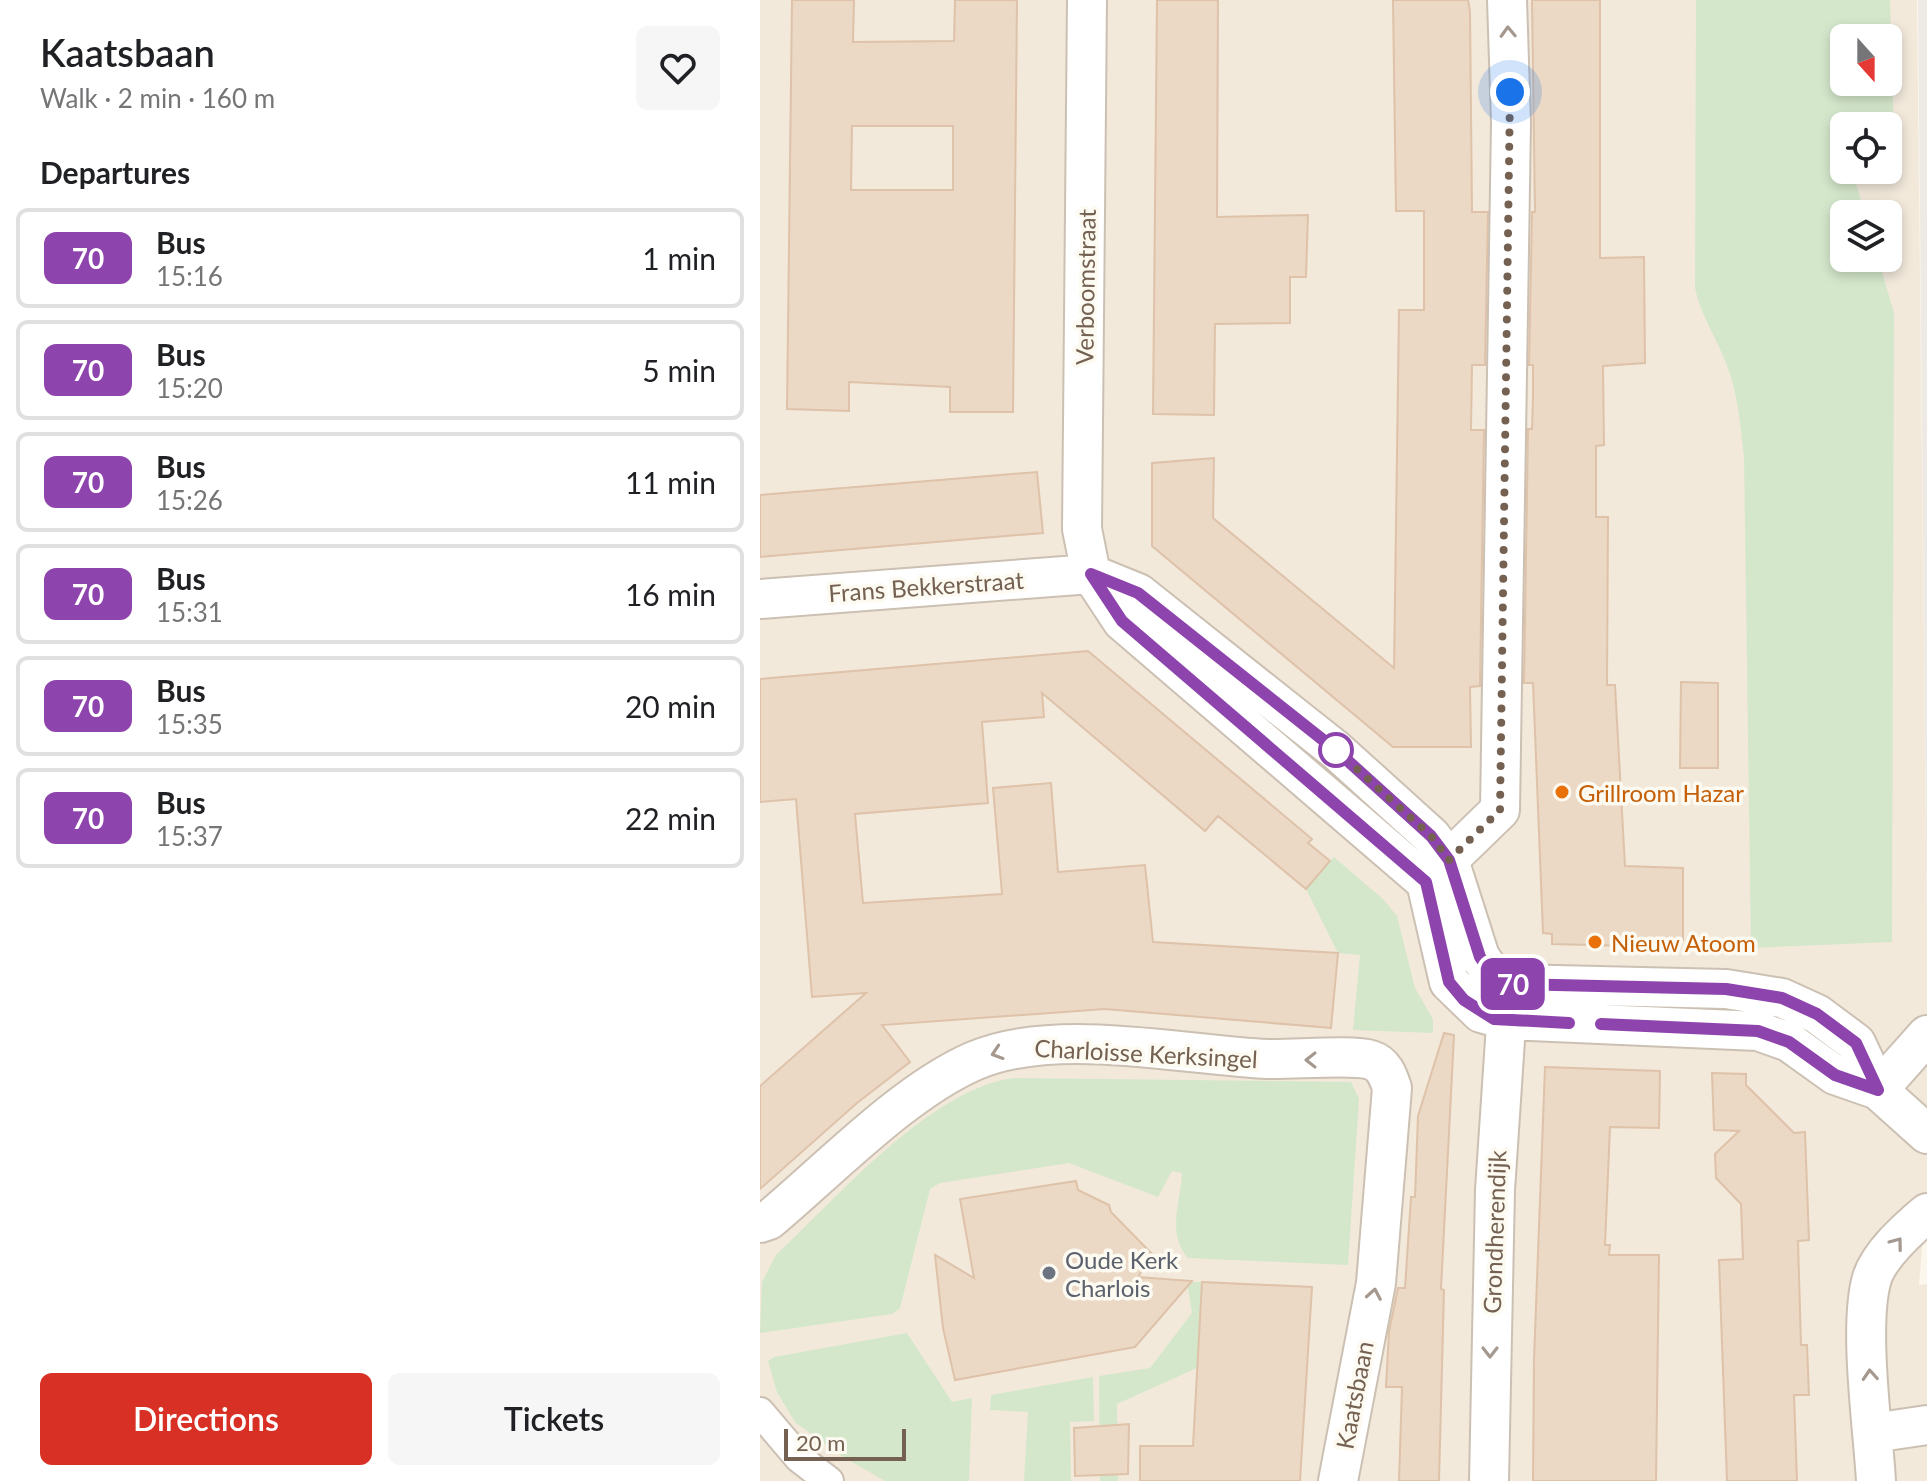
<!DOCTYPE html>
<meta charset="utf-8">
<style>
:root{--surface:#fff;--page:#f6f6f6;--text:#202124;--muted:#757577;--line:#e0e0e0;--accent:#d93025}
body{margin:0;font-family:Lato,sans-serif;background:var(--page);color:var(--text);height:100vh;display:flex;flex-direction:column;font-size:30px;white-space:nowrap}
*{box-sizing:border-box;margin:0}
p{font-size:26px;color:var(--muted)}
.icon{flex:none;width:44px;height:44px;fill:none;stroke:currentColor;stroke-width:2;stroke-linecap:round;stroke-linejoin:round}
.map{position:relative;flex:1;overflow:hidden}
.side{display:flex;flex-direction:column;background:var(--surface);width:760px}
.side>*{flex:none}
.badge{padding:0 16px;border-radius:12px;font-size:28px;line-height:52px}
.needle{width:52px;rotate:159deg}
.controls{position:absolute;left:1070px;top:24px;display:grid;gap:16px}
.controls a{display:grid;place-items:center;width:72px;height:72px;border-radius:12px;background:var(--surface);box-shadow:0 4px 12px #0003;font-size:40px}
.scale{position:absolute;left:24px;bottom:20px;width:122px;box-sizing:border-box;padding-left:8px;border:4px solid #746151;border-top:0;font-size:22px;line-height:28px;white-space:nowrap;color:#746151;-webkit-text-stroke:6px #fdfaf2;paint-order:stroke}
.you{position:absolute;width:40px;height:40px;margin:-20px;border:6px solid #fff;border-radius:50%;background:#1a73e8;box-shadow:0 0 0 12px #1a73e833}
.map>.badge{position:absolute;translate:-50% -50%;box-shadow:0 0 0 4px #fff}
h2{padding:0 40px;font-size:30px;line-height:72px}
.round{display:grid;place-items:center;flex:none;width:84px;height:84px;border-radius:12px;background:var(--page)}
.summary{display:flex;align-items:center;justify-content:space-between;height:136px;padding:0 40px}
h1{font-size:38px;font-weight:600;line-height:60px}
.action{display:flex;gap:16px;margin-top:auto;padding:16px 40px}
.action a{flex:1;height:92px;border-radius:12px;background:var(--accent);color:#fff;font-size:32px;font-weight:600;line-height:92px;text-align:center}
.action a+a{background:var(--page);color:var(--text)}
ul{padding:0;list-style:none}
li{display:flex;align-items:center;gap:24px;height:100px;margin:0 16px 12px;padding:0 24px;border:4px solid var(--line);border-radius:12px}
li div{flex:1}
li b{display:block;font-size:30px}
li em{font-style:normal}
li .badge{min-width:88px;font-weight:700;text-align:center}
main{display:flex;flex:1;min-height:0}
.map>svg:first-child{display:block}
</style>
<main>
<section class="side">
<div class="summary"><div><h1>Kaatsbaan</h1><p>Walk · 2 min · 160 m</p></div><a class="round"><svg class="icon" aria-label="heart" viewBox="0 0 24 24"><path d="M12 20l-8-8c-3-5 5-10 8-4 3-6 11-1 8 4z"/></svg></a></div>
<h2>Departures</h2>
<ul>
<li><span class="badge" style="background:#8e44ad;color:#fff">70</span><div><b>Bus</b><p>15:16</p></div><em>1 min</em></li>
<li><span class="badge" style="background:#8e44ad;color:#fff">70</span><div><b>Bus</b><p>15:20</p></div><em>5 min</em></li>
<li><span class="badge" style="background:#8e44ad;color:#fff">70</span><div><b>Bus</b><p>15:26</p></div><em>11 min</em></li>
<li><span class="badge" style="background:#8e44ad;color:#fff">70</span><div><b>Bus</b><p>15:31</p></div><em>16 min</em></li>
<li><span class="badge" style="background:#8e44ad;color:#fff">70</span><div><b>Bus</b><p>15:35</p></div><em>20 min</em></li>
<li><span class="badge" style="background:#8e44ad;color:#fff">70</span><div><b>Bus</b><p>15:37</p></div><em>22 min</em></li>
</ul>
<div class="action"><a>Directions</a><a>Tickets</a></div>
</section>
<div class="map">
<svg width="1167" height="1481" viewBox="0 0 1167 1481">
<rect width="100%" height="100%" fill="#fbf7ec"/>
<path fill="#f2e9db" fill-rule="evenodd" d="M0 0H1157L1167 936V1187L1159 1285 1167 1284V1481H0ZM1084 38H1128V82H1084ZM1084 126H1128V170H1084ZM1084 214H1128V258H1084Z"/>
<path fill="#ede9e4" d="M1158 0H1167V939Z"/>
<path fill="#d4e7cb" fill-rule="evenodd" d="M936 0H1130L1134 138 1128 139V126H1084V170H1092L1105 214H1084V258H1118L1134 313 1132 942 991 948 984 456C980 425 978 392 966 363 956 337 941 316 935 288ZM1084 38H1128V82H1084Z
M574 857 624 900 637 916 655 988 673 1019V1033L593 1030 600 955 578 953 546 889Z
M254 1078 591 1082 599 1099 588 1265 428 1258C406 1234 421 1200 422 1173L412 1171 398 1197 309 1163 180 1183 170 1189 140 1308 132 1314 0 1333 2 1282 16 1255C76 1199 171 1088 254 1078Z
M427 1282H445L439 1367 357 1404 358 1481H340L339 1376 390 1368 432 1313Z
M147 1333 192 1402 212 1398 209 1481H125L80 1455 35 1422 17 1392 8 1361 14 1357Z
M333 1377 334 1421 310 1422 311 1481H264L268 1412 230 1410 231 1395Z"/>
<path fill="#ebd8c5" stroke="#dec2a9" stroke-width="2" fill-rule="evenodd" d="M32 0H94L93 42 194 41 195 0H257L253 412H190V387L89 382V411L27 409ZM92 126H193V190H91Z
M397 0H458L457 217 548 215 546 277H530V323L455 324 454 415 393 414Z
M633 0H708L710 11 712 212H728L725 365H712L711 430H724L720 686 710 687 711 747H633L392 546V463L454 458 453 518 634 668 639 310H664V211H636Z
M772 0H840V258L884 257 885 363 843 366 844 445 836 446V517H848L847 685H855L865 866 923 868V940H908L907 947 792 944V934L783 933 773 683H764L768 429H772L773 398V365H769L772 212H775Z
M277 472 283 533 0 557V495Z
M328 651 552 839 548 843 570 861 546 889 458 816 445 831 282 693 284 717 222 722 228 803 95 814 103 903 242 894 233 788 291 783 298 872 385 865 393 942 578 953 571 1028 345 1009 122 1025 150 1062 97 1103 0 1189V1086L106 993 52 997 36 799 0 802V679Z
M921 682 958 683V768H920Z
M684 1033 694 1035 681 1289 684 1290 679 1481H639L642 1387H626L629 1332 638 1288H645L651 1197H655L658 1116Z
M785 1067 900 1071 899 1128 850 1127 845 1245H850L849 1255H899L896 1481H773L774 1359Z
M952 1073 986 1074V1085L1034 1133 1045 1132 1049 1240 1038 1241 1041 1345H1047L1049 1395H1034L1037 1481H967L959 1260 983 1259 981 1204 956 1178 955 1154 979 1131 954 1130Z
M316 1181 318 1190 349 1205 351 1212 392 1254 378 1277 432 1281 375 1347 195 1380 183 1328 175 1255 214 1278 200 1199Z
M442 1282 552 1287 540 1481H380V1446H433Z
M369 1424 368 1474 315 1476 314 1428Z"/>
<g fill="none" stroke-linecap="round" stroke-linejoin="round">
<g stroke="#ccc0b3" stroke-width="32">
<path id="pedestrian" d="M0 1412 39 1458 69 1481"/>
</g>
<g stroke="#ccc0b3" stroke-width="42">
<path id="minor" d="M327 0 322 529 331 574 362 621 666 882 689 982 721 1013 746 1020 998 1031 1029 1042 1075 1075 1118 1090
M0 599 331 574 378 593 577 751 671 836 689 860 720 957 732 974 749 984 966 989 1022 998 1057 1014 1096 1043 1118 1090 1167 1134
M671 877 740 810 751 123 747 0
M1118 1090 1167 1035
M0 1223 9 1220C70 1169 143 1092 214 1061 295 1026 421 1055 508 1059 531 1060 593 1054 611 1060 624 1064 628 1076 632 1088L616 1283 578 1481
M1113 1433 1167 1425
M729 1481 735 1190 748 995
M1116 1481C1113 1429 1098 1325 1112 1278 1120 1254 1148 1229 1167 1213"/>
</g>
<use href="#pedestrian" stroke="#fff" stroke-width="28"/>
<use href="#minor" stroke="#fff" stroke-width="38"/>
</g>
<defs><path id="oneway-chevron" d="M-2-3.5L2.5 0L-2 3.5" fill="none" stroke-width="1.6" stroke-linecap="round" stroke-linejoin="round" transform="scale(2)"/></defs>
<g stroke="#a5988e">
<use href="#oneway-chevron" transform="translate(748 32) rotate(-92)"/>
<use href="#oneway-chevron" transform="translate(237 1053) rotate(162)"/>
<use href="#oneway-chevron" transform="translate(551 1060) rotate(-180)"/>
<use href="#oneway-chevron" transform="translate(1137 1243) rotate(-53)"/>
<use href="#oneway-chevron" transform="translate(614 1294) rotate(-80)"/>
<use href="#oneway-chevron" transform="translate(730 1352) rotate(90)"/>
<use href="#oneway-chevron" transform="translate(1110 1375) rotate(-94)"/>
</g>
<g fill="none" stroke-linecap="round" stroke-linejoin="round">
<g stroke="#fff" stroke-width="18">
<path id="line" d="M809 1023 734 1019 704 1000 689 982 666 882 362 621 331 574 378 593 577 751 671 836 689 860 720 957 732 974 749 984 966 989 1022 998 1057 1014 1096 1043 1118 1090 1075 1075 1029 1042 998 1031 841 1024"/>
</g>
<use href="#line" stroke="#8e44ad" stroke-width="12"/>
<path stroke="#746151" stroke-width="8" stroke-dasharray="0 14.4" d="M576 750 671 836 689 860 740 810 750 92"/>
</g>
<circle fill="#fff" stroke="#8e44ad" stroke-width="4" cx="576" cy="750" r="16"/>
<g fill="#e8710a" stroke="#fdfaf2" stroke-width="3">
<circle cx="802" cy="792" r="8"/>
<circle cx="835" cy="942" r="8"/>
</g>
<circle fill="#6b7280" stroke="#fdfaf2" stroke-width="3" cx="289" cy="1273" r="8"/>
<g text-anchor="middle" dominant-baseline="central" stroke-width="7" stroke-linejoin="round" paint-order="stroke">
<g font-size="24" fill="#746151" stroke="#fdfaf2">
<text transform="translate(325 287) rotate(-89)">Verboomstraat</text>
<text transform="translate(166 586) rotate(-4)">Frans Bekkerstraat</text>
<text transform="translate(386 1053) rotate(3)">Charloisse Kerksingel</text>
<text transform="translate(734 1232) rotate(-88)">Grondherendijk</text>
<text transform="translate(594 1395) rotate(-79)">Kaatsbaan</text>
</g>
<g font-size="24" fill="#c56008" stroke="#fdfaf2" text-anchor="start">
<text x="818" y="792">Grillroom Hazar</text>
<text x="851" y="942">Nieuw Atoom</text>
</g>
<g font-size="24" fill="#5b616d" stroke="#fdfaf2" text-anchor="start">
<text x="305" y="1259">Oude Kerk<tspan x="305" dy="28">Charlois</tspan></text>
</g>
</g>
</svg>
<div class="controls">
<a><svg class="needle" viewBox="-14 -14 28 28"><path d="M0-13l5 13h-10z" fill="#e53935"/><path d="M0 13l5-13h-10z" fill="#757577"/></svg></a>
<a><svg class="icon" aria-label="locate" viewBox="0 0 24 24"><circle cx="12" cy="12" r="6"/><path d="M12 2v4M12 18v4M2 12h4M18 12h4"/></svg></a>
<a><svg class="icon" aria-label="layers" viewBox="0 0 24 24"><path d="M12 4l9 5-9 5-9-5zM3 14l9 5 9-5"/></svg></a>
</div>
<div class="scale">20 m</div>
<div class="you" style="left:750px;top:92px"></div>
<b class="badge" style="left:753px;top:984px;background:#8e44ad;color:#fff">70</b>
</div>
</main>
